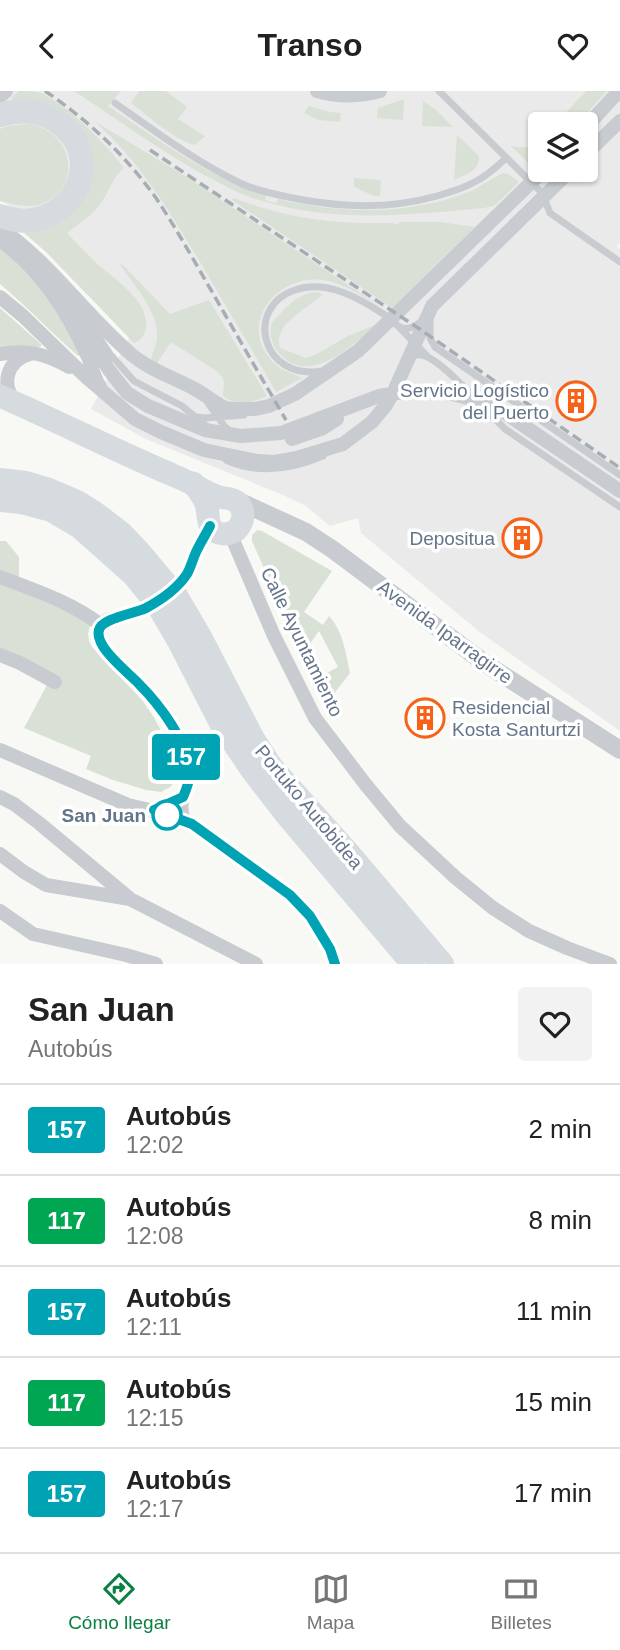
<!DOCTYPE html>
<html lang="es">
<meta charset="utf-8">
<style>
:root{--surface:#fff;--page:#f2f2f2;--text:#222;--muted:#767676;--line:#e0e0e0;--accent:#0b8043}
body{margin:0;font-family:Arial,sans-serif;background:var(--page);color:var(--text);height:100vh;display:flex;flex-direction:column;font-size:26px;white-space:nowrap}
*{box-sizing:border-box;margin:0}
p{font-size:23px;color:var(--muted)}
.icon{flex:none;width:38px;height:38px;fill:none;stroke:currentColor;stroke-width:2;stroke-linecap:round;stroke-linejoin:round}
.map{position:relative;height:873px;overflow:hidden}
.side{display:flex;flex-direction:column;background:var(--surface);flex:1}
.side>*{flex:none}
.badge{padding:0 14px;border-radius:5px;font-size:24px;line-height:46px}
.buttons{position:absolute;left:528px;top:21px;display:grid;gap:14px}
.buttons a{display:grid;place-items:center;width:70px;height:70px;border-radius:7px;background:var(--surface);box-shadow:0 2px 5px #0004;font-size:35px}
.map>.badge{position:absolute;translate:-50% -50%;box-shadow:0 0 0 4px #fff}
.round{display:grid;place-items:center;flex:none;width:74px;height:74px;border-radius:7px;background:var(--page)}
.summary{display:flex;align-items:center;justify-content:space-between;height:119px;padding:0 28px}
h1{font-size:33px;font-weight:700;line-height:52px}
ul{padding:0;list-style:none}
li{display:flex;align-items:center;gap:21px;height:91px;padding:0 28px;border-top:2px solid var(--line)}
li div{flex:1}
li b{display:block;font-size:26px}
li em{font-style:normal}
li .badge{min-width:77px;font-weight:700;text-align:center}
header{display:flex;justify-content:space-between;align-items:center;height:91px;padding:0 28px;background:var(--surface);font-size:32px;font-weight:700}
.menu{display:flex;justify-content:space-around;align-items:center;height:98px;border-top:2px solid var(--line);background:var(--surface);font-size:19px;color:var(--muted)}
.menu a{display:grid;justify-items:center;gap:4px}
.menu .active{color:var(--accent)}
.map>svg:first-child{display:block}
</style>
<header><svg class="icon" aria-label="back" viewBox="0 0 24 24"><path d="M15 5l-7 7 7 7"/></svg>Transo<svg class="icon" aria-label="heart" viewBox="0 0 24 24"><path d="M12 20l-8-8c-3-5 5-10 8-4 3-6 11-1 8 4z"/></svg></header>
<div class="map">
<svg width="620" height="873" viewBox="0 0 620 873">
<rect width="100%" height="100%" fill="#f8f9f5"/>
<path fill="#e9eae9" fill-rule="evenodd" d="M0 0H620V152L617 155 620 158V640L481 542 361 442 358 427 330 435 306 415 283 404 146 348 91 318 134 238 51 149 7 113 0 110ZM541 33H586V79H541Z"/>
<path fill="#d9e1d6" d="M19 0C26 0 35 0 41 2 69 15 105 52 124 77 113 85 110 99 102 111 93 123 79 133 67 142 76 151 85 161 94 170 111 186 149 208 146 236 145 245 141 249 134 252L47 162 23 141 89 70 15 11 11 7Z
M74 0H121L108 15C159 49 207 86 266 104L265 109 276 112 278 108C342 123 409 125 471 100 482 95 493 86 504 82L508 83 519 91 494 115 484 117C400 125 318 134 237 101 226 96 215 89 204 84 159 59 117 28 74 0Z
M139 0H166L187 16 178 28 205 45 195 54C171 47 150 26 131 12Z
M586 0H607L577 33H555Z
M404 8 403 29 377 27 378 17Z
M423 10 436 19 453 36 422 35Z
M309 15 330 21 341 22 340 31 318 29 304 22Z
M94 30 187 86 381 216C363 206 344 192 323 189 275 183 236 235 274 272 283 281 293 282 302 287L276 301C252 259 227 217 203 176 171 123 141 71 94 30Z
M29 33C74 40 85 100 38 114 25 117 13 113 0 110V38L9 35Z
M457 44 479 65C480 80 466 83 454 89Z
M541 49V70L533 77 511 55C523 57 532 58 541 49Z
M354 87 381 89 380 105H374L354 96Z
M233 107C291 128 332 133 394 132L395 133H399V131H440L475 136 392 217 232 109Z
M0 157C38 188 59 220 80 264L78 265C52 242 27 216 0 193Z
M122 173 170 223 209 209 267 305C250 312 239 317 223 305 223 293 227 291 218 281L171 251 155 275 151 270C152 261 158 252 157 242 157 220 133 192 120 174Z
M317 201 323 203C309 217 272 233 280 257L306 267 317 263 348 245 375 234C353 256 307 297 278 261 273 255 269 243 271 235 272 230 277 226 281 222 291 211 301 202 317 201Z
M0 217 42 254 40 256 0 257Z
M257 439 262 440 332 480 304 521 323 534 329 525C343 540 346 563 350 582L333 604 323 584 338 576 319 540 302 564 252 450V444Z
M0 450H6L19 466V489L0 482Z
M0 491 91 531 88 543 89 550 92 556 142 609 153 625 172 659 178 674 179 684 176 690 170 696 161 701 146 699 113 689 86 678 91 665 24 637 48 592 58 597 62 589 58 584H54L0 560Z"/>
<g fill="none" stroke-linecap="round" stroke-linejoin="round">
<path stroke="#c8cbd0" stroke-width="7" d="M439 0 542 102 550 122 620 171
M115 12C156 41 196 71 242 93 260 101 279 104 298 108 345 117 391 118 437 105 453 100 471 95 486 84 493 79 500 73 506 67
M86 227 110 263 134 290 182 315 205 334
M430 228V247L435 256 620 384
M399 236 427 265
M411 266C416 264 416 263 422 264 437 267 463 295 474 306
M322 280C261 290 244 216 295 199 326 188 359 207 385 224 390 228 396 235 402 237 410 239 416 235 422 230
M208 312 225 336 231 341
M482 315 505 338 620 416
M197 326 205 327 244 324
M226 369C258 384 292 378 323 365"/>
<path stroke="#c8cbd0" stroke-width="14" d="M317 0C338 6 358 6 380 0
M0 5 6 0
M586 36 619 0
M586 63 620 30
M0 137C51 172 85 224 132 264 150 279 172 286 193 297 204 303 214 311 225 317L231 318H255L269 315 295 303 358 260 544 79
M0 149C42 180 66 219 88 266 92 276 94 287 100 296
M63 202 109 279 127 302 148 315 205 339 241 345 281 342 379 305 409 300 448 302 484 311 505 322 620 400
M0 206 23 225 86 286 135 328 161 341 204 359 257 370 275 371 297 367 343 353 372 331 386 314 394 300 432 215 571 79
M0 263C27 258 46 263 69 276
M16 311C0 294 7 269 30 263
M292 348 321 338 337 328
M230 442 274 545 315 627 366 694 400 735 456 787 493 817 529 840 567 857 610 873
M0 486C34 499 71 511 101 534
M0 564 20 572 55 591
M0 659 128 714 154 720 192 733 290 804 310 825 330 858 335 873
M0 706 14 713 39 732 129 807
M184 729C177 709 186 707 189 688 193 664 173 635 159 616 153 608 146 599 138 592 128 581 87 550 102 533 109 525 131 524 142 519 158 512 177 499 187 483 191 475 194 466 197 459 201 451 206 443 210 435
M0 763 24 781 46 794 130 808 256 873
M0 820 33 843 126 864 156 873"/>
<path stroke="#c8cbd0" stroke-width="18" d="M238 412 245 413 306 441 332 458 486 573 620 659"/>
<path stroke="#d6dbe0" stroke-width="23" d="M0 305C59 331 116 360 175 385 189 390 206 402 219 406 226 408 232 406 238 412 245 419 244 430 238 437 235 441 229 443 224 443 203 442 211 422 205 410 202 404 197 398 193 392"/>
<path stroke="#d6dbe0" stroke-width="24" d="M0 24C24 17 46 19 65 37 100 70 77 122 32 129 20 131 11 128 0 125
M0 389 26 392 49 399 77 411 96 423 121 442 139 461 176 505 199 544 253 648 272 677 349 763 442 873
M0 409 21 411 51 419 80 436 134 484 158 514 179 550 222 634 253 680 287 724 413 873"/>
<path stroke="#a7adb4" stroke-width="3.5" stroke-dasharray="10 5" stroke-linecap="butt" d="M45 0C88 29 126 65 156 107 176 137 193 168 211 199 236 243 261 286 286 329
M150 59 421 239 620 377"/>
</g>
<g fill="none" stroke-linecap="round" stroke-linejoin="round">
<g stroke="#fff" stroke-width="16">
<path id="line" d="M210 435C206 443 201 451 197 459 193 467 191 476 187 483 177 498 161 509 146 517 134 523 102 527 99 539 94 556 129 582 139 593 159 613 188 651 190 680 190 689 187 697 183 706L154 719 192 733 290 804 310 825 330 858 335 873"/>
</g>
<use href="#line" stroke="#00a3b4" stroke-width="10"/>
</g>
<defs>
<g id="building-ring" transform="scale(2.0125)"><circle r="9.5" fill="#fff" stroke="#f66218" stroke-width="1.5"/><path d="M-4-6H4V6H1V3H-1V6H-4ZM-2.5-4.3h1.7v1.8h-1.7ZM.8-4.3h1.7v1.8H.8ZM-2.5-1h1.7V.8h-1.7ZM.8-1h1.7V.8H.8Z" fill="#f66218"/></g>
</defs>
<g fill-rule="evenodd">
<use href="#building-ring" x="576" y="310"/>
<use href="#building-ring" x="522" y="447"/>
<use href="#building-ring" x="425" y="627"/>
</g>
<circle fill="#fff" stroke="#00a3b4" stroke-width="3.5" cx="167" cy="724" r="14"/>
<g text-anchor="middle" dominant-baseline="central" stroke-width="7" stroke-linejoin="round" paint-order="stroke">
<g font-size="19" fill="#64758a" stroke="#fff" text-anchor="end">
<text x="549" y="299">Servicio Logístico<tspan x="549" dy="22">del Puerto</tspan></text>
<text x="495" y="447">Depositua</text>
<text x="452" y="616" text-anchor="start">Residencial<tspan x="452" dy="22">Kosta Santurtzi</tspan></text>
</g>
<g font-size="19" fill="#64758a" stroke="#fff">
<text transform="translate(445 541) rotate(36)">Avenida Iparragirre</text>
<text transform="translate(302 551) rotate(64)">Calle Ayuntamiento</text>
<text transform="translate(309 716) rotate(50)">Portuko Autobidea</text>
</g>
<g font-size="19" font-weight="bold" fill="#64758a" stroke="#fff" text-anchor="end">
<text x="146" y="724">San Juan</text>
</g>
</g>
</svg>
<div class="buttons">
<a><svg class="icon" aria-label="layers" viewBox="0 0 24 24"><path d="M12 4l9 5-9 5-9-5zM3 14l9 5 9-5"/></svg></a>
</div>
<b class="badge" style="left:186px;top:666px;background:#00a3b4;color:#fff">157</b>
</div>
<section class="side">
<div class="summary"><div><h1>San Juan</h1><p>Autobús</p></div><a class="round"><svg class="icon" aria-label="heart" viewBox="0 0 24 24"><path d="M12 20l-8-8c-3-5 5-10 8-4 3-6 11-1 8 4z"/></svg></a></div>
<ul>
<li><span class="badge" style="background:#00a3b4;color:#fff">157</span><div><b>Autobús</b><p>12:02</p></div><em>2 min</em></li>
<li><span class="badge" style="background:#00a651;color:#fff">117</span><div><b>Autobús</b><p>12:08</p></div><em>8 min</em></li>
<li><span class="badge" style="background:#00a3b4;color:#fff">157</span><div><b>Autobús</b><p>12:11</p></div><em>11 min</em></li>
<li><span class="badge" style="background:#00a651;color:#fff">117</span><div><b>Autobús</b><p>12:15</p></div><em>15 min</em></li>
<li><span class="badge" style="background:#00a3b4;color:#fff">157</span><div><b>Autobús</b><p>12:17</p></div><em>17 min</em></li>
</ul>
</section>
<nav class="menu">
<a class="active"><svg class="icon" aria-label="directions" viewBox="0 0 24 24"><path d="M12 3l9 9-9 9-9-9zM9 14v-3h6M13 9l2 2-2 2"/></svg>Cómo llegar</a>
<a><svg class="icon" aria-label="map" viewBox="0 0 24 24"><path d="M3 6l6-2 6 2 6-2v14l-6 2-6-2-6 2zM9 4v14M15 6v14"/></svg>Mapa</a>
<a><svg class="icon" aria-label="tickets" viewBox="0 0 24 24"><path d="M3 7h18v10H3zM15 7v10"/></svg>Billetes</a>
</nav>
